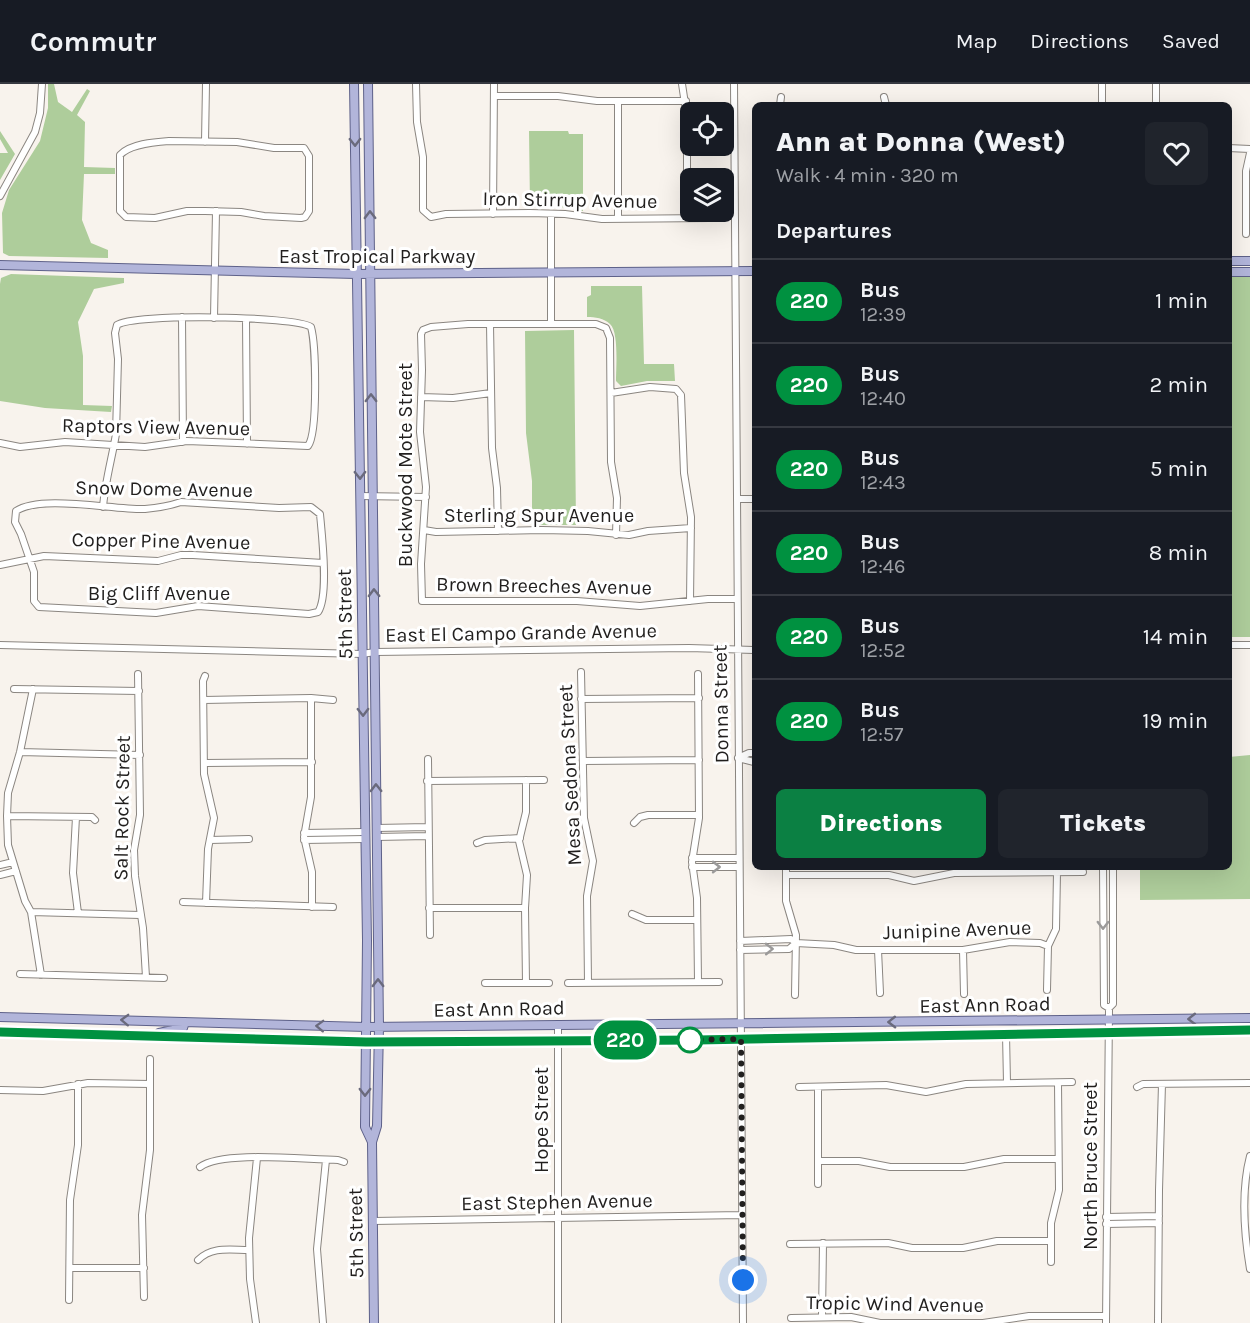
<!DOCTYPE html>
<meta charset="utf-8">
<style>
:root{--surface:#171b24;--page:#20242c;--text:#f1f3f6;--muted:#9ea1a6;--line:#363941;--accent:#0b8043}
body{margin:0;font-family:Karla,sans-serif;background:var(--page);color:var(--text);height:100vh;display:flex;flex-direction:column;font-size:22px;white-space:nowrap}
*{box-sizing:border-box;margin:0}
p{font-size:20px;color:var(--muted)}
.icon{flex:none;width:33px;height:33px;fill:none;stroke:currentColor;stroke-width:2;stroke-linecap:round;stroke-linejoin:round}
.map{position:relative;flex:1;overflow:hidden}
.panel{position:absolute;left:752px;top:18px;width:480px;height:768px;display:flex;flex-direction:column;background:var(--surface);border-radius:9px;box-shadow:0 6px 24px #0002}
.panel>*{flex:none}
.badge{padding:0 12px;border-radius:20px;font-size:21px;line-height:39px}
.controls{position:absolute;left:680px;top:18px;display:grid;gap:12px}
.controls a{display:grid;place-items:center;width:54px;height:54px;border-radius:9px;background:var(--surface);box-shadow:0 6px 24px #0002;font-size:30px}
.you{position:absolute;width:30px;height:30px;margin:-15px;border:4px solid #fff;border-radius:50%;background:#1a73e8;box-shadow:0 0 0 9px #1a73e833}
.map>.badge{position:absolute;translate:-50% -50%;box-shadow:0 0 0 3px #fff}
h2{padding:0 24px;font-size:22px;line-height:54px}
.round{display:grid;place-items:center;flex:none;width:63px;height:63px;border-radius:9px;background:var(--page)}
.headline{display:flex;align-items:center;justify-content:space-between;height:102px;padding:0 24px}
h1{font-size:28px;font-weight:800;line-height:45px}
.button{display:flex;gap:12px;margin-top:auto;padding:12px 24px}
.button a{flex:1;height:69px;border-radius:9px;background:var(--accent);color:#fff;font-size:24px;font-weight:800;line-height:69px;text-align:center}
.button a+a{background:var(--page);color:var(--text)}
ul{padding:0;list-style:none}
li{display:flex;align-items:center;gap:18px;height:84px;padding:0 24px;border-top:2px solid var(--line)}
li div{flex:1}
li b{display:block;font-size:22px}
li em{font-style:normal}
li .badge{min-width:66px;font-weight:700;text-align:center}
header{display:flex;align-items:center;gap:36px;box-sizing:border-box;height:84px;padding:0 30px;background:var(--surface);border-bottom:2px solid var(--line)}
header strong{font-size:28px}
nav{display:flex;gap:33px;margin-inline-start:auto;font-size:21px}
.map>svg:first-child{display:block}
</style>
<header>
<strong>Commutr</strong>
<nav><a>Map</a><a>Directions</a><a>Saved</a></nav>
</header>
<div class="map">
<svg width="1250" height="1239" viewBox="0 0 1250 1239">
<rect width="100%" height="100%" fill="#f8f3ed"/>
<path fill="#aecd9b" d="M48 0H54L58 18 72 28 87 5 90 7 77 31 85 38 84 83 115 84V90H84L82 136 91 159 108 166V174L9 172 3 169 2 129 9 106 40 57 48 24Z
M0 47 15 70 0 96V69H8L0 55Z
M529 47H568L569 50H583V127L555 122 530 123Z
M11 190 124 194V199L94 205 78 238 83 272V321L112 322 111 328 45 324 0 317V200L1 194Z
M1229 193H1250V553H1229Z
M591 202H642L644 280H674L675 297H647L621 302 616 297C616 284 619 248 610 240 604 234 595 233 587 233V213L591 211Z
M574 246 576 441H532V397L526 349 525 247Z
M1250 671V815L1140 816V783H1228L1229 673Z"/>
<g fill="none" stroke-linecap="round" stroke-linejoin="round">
<g stroke="#8b8681" stroke-width="8">
<path id="minor" d="M416 0 417 38 423 73V126L431 133 446 130 530 129 565 130 602 135 710 134 713 132
M682 0 687 33V134
M734 0 743 1239
M1102 0V21
M494 12H558L597 17H686
M884 13 886 21
M618 18V135
M780 21 781 13
M1156 21V0
M169 57 237 58 274 64H304L309 72V127L305 133 301 134 264 132 241 128 205 127H187L155 134 126 133 120 127V71C130 60 154 58 169 57Z
M205 58 206 0
M1228 64 1250 65
M0 112 35 48 40 29 42 0
M493 130 494 0
M551 130V240
M1246 150V87L1250 69
M182 233 183 358
M214 234 216 127
M246 235 247 360
M490 240 492 364 497 404 498 447
M611 309 650 303 676 305 681 311 684 389 691 433 690 517
M421 313 453 314 491 309
M0 359 20 363 65 358 145 363 187 357 308 362C318 349 316 261 311 243 295 232 133 229 117 241L115 249 118 275 116 350C112 374 105 398 103 423
M360 412 426 413
M738 415H754
M181 418 279 424 311 423 320 430C322 452 329 512 318 528L309 530 198 522 156 529 39 523 34 517V488L21 450 15 438 16 427C41 410 113 426 145 425 157 424 169 422 181 418Z
M424 446 436 448 542 446 588 447 629 451 648 447 691 444
M616 451 617 414 611 378 610 254 606 244 596 240H468L431 243 423 246 421 250 422 286 420 348 426 403 421 480 422 517H577L640 522 708 515H737
M0 481 44 472 158 477 181 471H193L323 479
M0 561 362 570 375 568 689 564 754 566
M1228 561H1250
M581 588 584 734 593 777 587 812 588 899
M138 590 140 731 134 766 135 792 143 844 146 893
M698 590 699 734 692 778 697 814 698 898
M205 592 203 597 204 690 214 734 208 765 206 819
M14 605 139 607
M33 605 20 668 8 709 7 732 8 761 25 817 31 828 41 891
M311 614V713L304 753 312 788V823
M581 615 699 614
M204 616 311 614 333 616
M20 668 140 671
M738 674 749 669H754
M738 674 754 678
M428 675 430 851
M583 677 699 676
M205 679 312 678
M526 696V728L519 757 527 791 525 824 526 899
M427 697 544 696
M7 732 92 733 95 736
M76 733 73 789 78 829
M634 739 640 733 648 731H699
M376 744 428 743
M304 749 365 748
M376 753 428 752
M210 756 249 755
M304 756 365 755
M477 759 485 756 520 754
M692 774H739
M0 781 13 778
M692 783H739
M786 783V817L796 851 795 911
M1103 783 1104 921 1109 924 1113 920V783
M0 791 16 787
M786 791H889L914 797 954 789 1083 788
M183 818 333 823
M429 824H525
M31 828 140 831
M632 830 646 836H697
M740 857 791 855 796 859 834 861 856 866H963L1010 858 1040 859 1048 862
M740 866 789 865 796 859
M878 866 880 909
M963 866 964 910
M20 890 164 894
M485 899H549
M568 899 719 898
M1047 906 1048 862 1056 845 1057 788
M558 940V1239
M1006 950 1007 999
M799 1003 886 1001 926 1008 966 1000 1072 998
M818 1003V1100
M1137 1003 1143 1000 1250 999
M0 1006 43 1007 88 999 150 1000
M1250 1072C1241 1107 1244 1149 1250 1185
M818 1077H859L890 1083H964L1004 1075H1058
M200 1083C223 1066 307 1076 338 1076L344 1078
M1106 1133 1159 1132
M373 1137 742 1131
M1106 1140 1159 1139
M790 1160 888 1159 912 1164H963L997 1157H1051
M198 1176C212 1162 230 1166 249 1166
M1051 1178V1139L1059 1106 1058 999
M70 1184H144
M144 1213 142 1131 150 1066V975
M69 1216 70 1116 78 1061V1000
M822 1233 823 1159
M791 1234 851 1233 880 1239H983L1029 1232H1106
M256 1239 250 1195 249 1154 257 1074
M323 1239 317 1165 326 1076
M1106 1239 1109 926
M1158 1239 1159 1106 1162 1000"/>
</g>
<g stroke="#5e6189" stroke-width="10">
<path id="major" d="M354 0 367 857 365 1043 372 1058
M368 0 379 943 377 1042 372 1058 374 1239
M1228 177H1250
M0 181 356 190 754 187
M1228 188H1250
M0 933 366 943 1250 934
M0 948 366 958 661 956 1250 946
M159 949 183 944 185 938"/>
</g>
<use href="#minor" stroke="#fff" stroke-width="6"/>
<use href="#major" stroke="#b2b5da" stroke-width="8"/>
</g>
<defs><path id="oneway-chevron" d="M-2-3.5L2.5 0L-2 3.5" fill="none" stroke-width="1.6" stroke-linecap="round" stroke-linejoin="round" transform="scale(1.5)"/></defs>
<g stroke="#6a6a7c">
<use href="#oneway-chevron" transform="translate(355 58) rotate(89)"/>
<use href="#oneway-chevron" transform="translate(370 131) rotate(-91)"/>
<use href="#oneway-chevron" transform="translate(371 314) rotate(-90)"/>
<use href="#oneway-chevron" transform="translate(360 391) rotate(89)"/>
<use href="#oneway-chevron" transform="translate(374 509) rotate(-91)"/>
<use href="#oneway-chevron" transform="translate(363 628) rotate(89)"/>
<use href="#oneway-chevron" transform="translate(376 704) rotate(-91)"/>
<use href="#oneway-chevron" transform="translate(378 899) rotate(-90)"/>
<use href="#oneway-chevron" transform="translate(1192 935) rotate(179)"/>
<use href="#oneway-chevron" transform="translate(125 936) rotate(-178)"/>
<use href="#oneway-chevron" transform="translate(892 938) rotate(179)"/>
<use href="#oneway-chevron" transform="translate(320 942) rotate(-178)"/>
<use href="#oneway-chevron" transform="translate(365 1008) rotate(90)"/>
</g>
<g stroke="#9b9a9a">
<use href="#oneway-chevron" transform="translate(716 783)"/>
<use href="#oneway-chevron" transform="translate(1103 841) rotate(90)"/>
<use href="#oneway-chevron" transform="translate(769 865) rotate(-1)"/>
</g>
<g fill="none" stroke-linecap="round" stroke-linejoin="round">
<g stroke="#fff" stroke-width="14">
<path id="line" d="M0 948 366 958 697 956 1250 946"/>
</g>
<use href="#line" stroke="#009140" stroke-width="9"/>
<path stroke="#211f1e" stroke-width="6" stroke-dasharray="0 10.8" d="M690 956 741 955 743 1196"/>
</g>
<circle fill="#fff" stroke="#009140" stroke-width="3" cx="690" cy="956" r="12"/>
<g text-anchor="middle" dominant-baseline="central" stroke-width="6" stroke-linejoin="round" paint-order="stroke">
<g font-size="20" fill="#211f1e" stroke="#fff">
<text transform="translate(570 116) rotate(1)">Iron Stirrup Avenue</text>
<text x="377" y="172">East Tropical Parkway</text>
<text transform="translate(156 343) rotate(1)">Raptors View Avenue</text>
<text transform="translate(405 381) rotate(-90)">Buckwood Mote Street</text>
<text transform="translate(164 405) rotate(1)">Snow Dome Avenue</text>
<text x="539" y="431">Sterling Spur Avenue</text>
<text transform="translate(161 457) rotate(1)">Copper Pine Avenue</text>
<text transform="translate(544 502) rotate(1)">Brown Breeches Avenue</text>
<text x="159" y="509">Big Cliff Avenue</text>
<text transform="translate(345 530) rotate(-91)">5th Street</text>
<text transform="translate(521 549) rotate(-1)">East El Campo Grande Avenue</text>
<text transform="translate(721 620) rotate(-91)">Donna Street</text>
<text transform="translate(570 691) rotate(-93)">Mesa Sedona Street</text>
<text transform="translate(122 724) rotate(-89)">Salt Rock Street</text>
<text transform="translate(957 846) rotate(-2)">Junipine Avenue</text>
<text transform="translate(985 921) rotate(-1)">East Ann Road</text>
<text transform="translate(499 925) rotate(-1)">East Ann Road</text>
<text transform="translate(541 1036) rotate(-90)">Hope Street</text>
<text transform="translate(1090 1082) rotate(-90)">North Bruce Street</text>
<text transform="translate(557 1118) rotate(-1)">East Stephen Avenue</text>
<text transform="translate(356 1149) rotate(-91)">5th Street</text>
<text transform="translate(895 1220) rotate(1)">Tropic Wind Avenue</text>
</g>
</g>
</svg>
<div class="controls">
<a><svg class="icon" aria-label="locate" viewBox="0 0 24 24"><circle cx="12" cy="12" r="6"/><path d="M12 2v4M12 18v4M2 12h4M18 12h4"/></svg></a>
<a><svg class="icon" aria-label="layers" viewBox="0 0 24 24"><path d="M12 4l9 5-9 5-9-5zM3 14l9 5 9-5"/></svg></a>
</div>
<div class="you" style="left:743px;top:1196px"></div>
<b class="badge" style="left:625px;top:956px;background:#009140;color:#fff">220</b>
<section class="panel">
<div class="headline"><div><h1>Ann at Donna (West)</h1><p>Walk · 4 min · 320 m</p></div><a class="round"><svg class="icon" aria-label="heart" viewBox="0 0 24 24"><path d="M12 20l-8-8c-3-5 5-10 8-4 3-6 11-1 8 4z"/></svg></a></div>
<h2>Departures</h2>
<ul>
<li><span class="badge" style="background:#009140;color:#fff">220</span><div><b>Bus</b><p>12:39</p></div><em>1 min</em></li>
<li><span class="badge" style="background:#009140;color:#fff">220</span><div><b>Bus</b><p>12:40</p></div><em>2 min</em></li>
<li><span class="badge" style="background:#009140;color:#fff">220</span><div><b>Bus</b><p>12:43</p></div><em>5 min</em></li>
<li><span class="badge" style="background:#009140;color:#fff">220</span><div><b>Bus</b><p>12:46</p></div><em>8 min</em></li>
<li><span class="badge" style="background:#009140;color:#fff">220</span><div><b>Bus</b><p>12:52</p></div><em>14 min</em></li>
<li><span class="badge" style="background:#009140;color:#fff">220</span><div><b>Bus</b><p>12:57</p></div><em>19 min</em></li>
</ul>
<div class="button"><a>Directions</a><a>Tickets</a></div>
</section>
</div>
